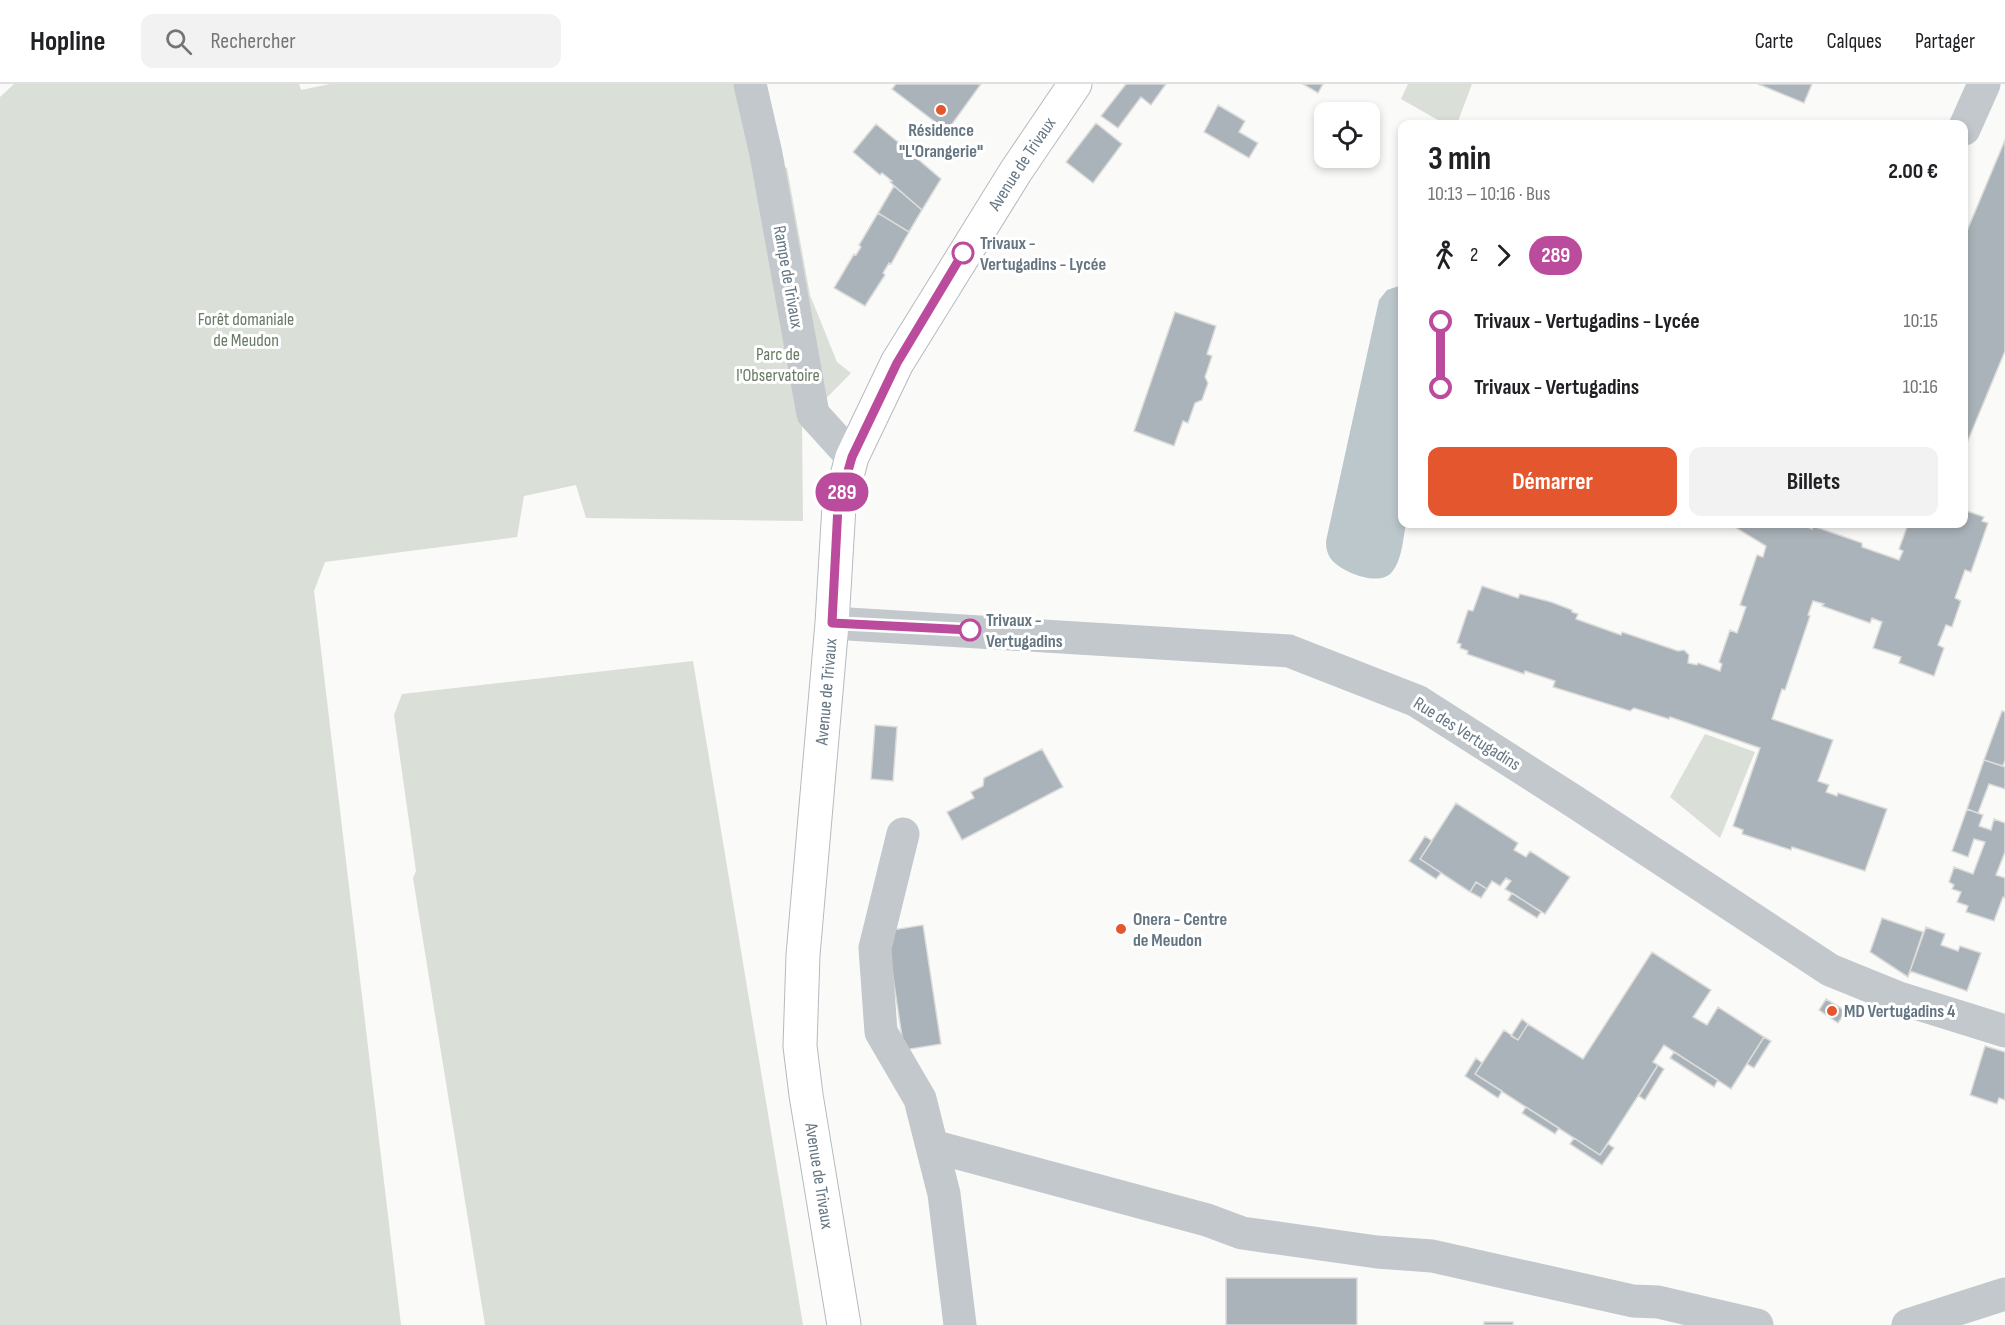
<!DOCTYPE html>
<html lang="fr">
<meta charset="utf-8">
<style>
:root{--surface:#fff;--page:#f2f2f2;--text:#202124;--muted:#757577;--line:#e0e0e0;--accent:#e4572e}
body{margin:0;font-family:"Sofia Sans Condensed",sans-serif;background:var(--page);color:var(--text);height:100vh;display:flex;flex-direction:column;font-size:22px;white-space:nowrap}
*{box-sizing:border-box;margin:0}
p{font-size:20px;color:var(--muted)}
.icon{flex:none;width:33px;height:33px;fill:none;stroke:currentColor;stroke-width:2;stroke-linecap:round;stroke-linejoin:round}
.map{position:relative;flex:1;overflow:hidden}
.details{position:absolute;left:1398px;top:36px;width:570px;height:408px;display:flex;flex-direction:column;background:var(--surface);border-radius:12px;box-shadow:0 3px 9px #0003}
.details>*{flex:none}
.badge{padding:0 12px;border-radius:20px;font-size:21px;line-height:39px}
.controls{position:absolute;left:1314px;top:18px;display:grid;gap:12px}
.controls a{display:grid;place-items:center;width:66px;height:66px;border-radius:12px;background:var(--surface);box-shadow:0 3px 9px #0003;font-size:30px}
.map>.badge{position:absolute;translate:-50% -50%;box-shadow:0 0 0 3px #fff}
.legs{display:flex;align-items:center;gap:9px;height:66px;padding:0 30px;font-size:20px}
.legs p{margin-inline-start:auto}
.headline{display:flex;align-items:center;justify-content:space-between;height:102px;padding:0 30px}
h1{font-size:33px;font-weight:700;line-height:45px}
.primary-button{display:flex;gap:12px;margin-top:auto;padding:12px 30px}
.primary-button a{flex:1;height:69px;border-radius:12px;background:var(--accent);color:#fff;font-size:24px;font-weight:700;line-height:69px;text-align:center}
.primary-button a+a{background:var(--page);color:var(--text)}
ul{padding:0 30px;list-style:none}
li{display:flex;align-items:center;gap:21px;height:66px;font-size:22px}
li i{display:grid;place-items:center;width:9px;height:100%;margin:0 8px;background:currentColor}
li i::after{content:'';width:15px;height:15px;margin:-8px;border:4px solid;border-radius:50%;background:var(--surface)}
li p{margin-inline-start:auto}
li:first-child i{background:linear-gradient(#0000 50%,currentColor 0)}
li:last-child i{background:linear-gradient(currentColor 50%,#0000 0)}
header{display:flex;align-items:center;gap:36px;box-sizing:border-box;height:84px;padding:0 30px;background:var(--surface);border-bottom:2px solid var(--line)}
header strong{font-size:28px}
nav{display:flex;gap:33px;margin-inline-start:auto;font-size:21px}
.search{width:420px;height:54px;background:var(--page);display:flex;align-items:center;gap:15px;box-sizing:border-box;padding:0 21px;border-radius:12px;color:var(--muted);font-size:22px}
.map>svg:first-child{display:block}
</style>
<header>
<strong>Hopline</strong>
<div class="search"><svg class="icon" aria-label="search" viewBox="0 0 24 24"><circle cx="10" cy="10" r="6"/><path d="M15 15l6 6"/></svg>Rechercher</div>
<nav><a>Carte</a><a>Calques</a><a>Partager</a></nav>
</header>
<div class="map">
<svg width="2005" height="1241" viewBox="0 0 2005 1241">
<rect width="100%" height="100%" fill="#fafaf8"/>
<path fill="#dadfd7" d="M14 0H299L301 6 330 0H764L780 81 787 84 810 211 837 278 851 289 802 339 803 437 586 434 576 401 524 412 517 453 325 478 314 507 401 1241H0V13Z
M1408 0H1472L1457 40H1445L1401 15Z
M693 577 803 1241H485L413 794 416 787 394 631 402 610Z
M1705 650 1755 668 1720 754 1670 713Z"/>
<path fill="#bbc7cb" d="M1402 201V440H1406C1403 454 1402 478 1391 489 1378 503 1341 488 1331 475 1327 469 1326 464 1326 457L1379 216 1387 206Z"/>
<path fill="#aab3b9" stroke="#dcdcda" stroke-width="1.5" d="M896 0H981L947 47 892 5Z
M1126 0H1166L1151 21 1141 13 1118 44 1101 32Z
M1303 0H1323L1318 9Z
M1758 0H1812L1804 19Z
M1218 21 1245 37 1239 48 1258 59 1249 74 1204 48Z
M1096 39 1122 60 1093 99 1066 78Z
M876 40 904 63 902 65 911 73 913 71 941 95 922 126 890 98 892 97 882 89 880 91 853 68Z
M2005 56V267L1964 366V154Z
M894 102 922 126 909 148 878 129Z
M878 129 909 148 891 180 889 179 883 189 885 191 865 222 834 204 854 170 856 171 861 163 859 161Z
M1175 228 1216 242 1207 270 1212 272 1205 293 1208 299 1202 316 1195 319 1188 339 1183 337 1174 362 1134 347Z
M1964 426 1984 433 1982 437 1988 439 1971 488 1965 486 1955 514 1961 517 1952 543 1946 541 1938 561 1944 564 1934 592 1899 579 1901 573 1873 564 1882 538 1872 534 1870 539 1822 522 1824 520 1813 517 1808 531 1810 532 1785 606 1782 605 1772 635 1833 656 1818 697 1829 701 1826 708 1837 712 1838 709 1887 725 1865 787 1792 763 1791 766 1742 750 1743 746 1733 742 1760 664 1670 633 1669 635 1634 624 1630 627 1553 603 1555 597 1525 587 1524 590 1467 570 1468 567 1460 564 1461 560 1457 559 1468 526 1473 527 1482 502 1518 514 1520 510 1551 518 1572 526V528L1578 530 1576 535 1621 551 1622 548 1678 567 1684 566 1689 571 1688 579 1697 581 1698 579 1720 587 1722 580 1719 578 1730 546 1737 549 1746 523 1740 521 1757 471 1763 473 1766 462 1730 440 1728 443 1723 440H1802L1812 445 1813 442 1862 459V463L1899 476 1903 467 1899 465 1908 440H1964Z
M2002 627 2005 628V676L2003 682 1984 676Z
M875 641 897 643 893 697 871 695Z
M1042 665 1063 703 962 756 947 728 974 714 971 708 983 702 984 694Z
M1984 676 2005 683V705L1989 700 1978 729 1967 725Z
M1456 719 1518 759 1514 766 1526 773 1530 767 1570 793 1545 830 1505 805 1511 797 1506 794 1500 802 1492 797 1487 805 1476 798 1470 808 1420 775Z
M1967 725 1983 731 1979 742 1991 746 1994 735 2005 739V768L1996 791 2005 794V814L2003 813 1994 837 1966 828 1968 822 1957 818 1961 808 1952 805 1954 801 1949 798 1954 783 1973 790 1985 758 1974 755 1968 773 1952 767Z
M1425 752 1432 757 1420 775 1441 789 1436 795 1409 777Z
M1476 798 1487 805 1481 814 1470 808Z
M1512 809 1541 828 1537 834 1508 816Z
M1882 834 1923 848 1908 893 1870 868Z
M923 841 941 960 904 966 886 847Z
M1926 843 1945 850 1941 861 1958 867 1960 862 1981 869 1967 907 1910 887Z
M1652 868 1711 906 1693 933 1707 941 1718 923 1764 953 1731 1005 1664 961 1653 978 1658 981 1600 1071 1475 990 1504 946 1518 956 1528 940 1583 975Z
M1826 915 1846 927 1838 939 1819 926Z
M1522 935 1528 940 1518 956 1511 952Z
M1764 953 1771 957 1754 984 1747 980Z
M1985 962 2005 968V1016L1999 1014 1997 1020 1970 1011Z
M1674 968 1718 996 1714 1003 1670 974Z
M1476 974 1482 979 1475 990 1502 1007 1498 1014 1465 992Z
M1658 981 1664 985 1645 1016 1639 1012Z
M1526 1023 1559 1044 1555 1050 1522 1029Z
M1574 1054 1600 1071 1608 1060 1614 1064 1602 1081 1570 1060Z
M1226 1194H1357V1241H1226Z
M1484 1238H1513V1241H1484Z"/>
<g fill="none" stroke-linecap="round" stroke-linejoin="round">
<g stroke="#b5babe" stroke-width="35">
<g id="major">
<path id="s1" d="M844 1241 806 1011 800 962 803 871 832 539 839 422 852 373 897 279 1016 87 1075 0"/>
</g>
</g>
<path stroke="#c3c8cc" stroke-width="33" d="M750 0 766 70 813 330 852 373
M1964 45 1984 0
M832 539 1289 567 1417 617 1575 718 1830 886 1899 914 2005 947
M903 750 875 864 881 948 920 1015 944 1110 960 1241
M932 1062 1207 1136 1242 1149 1377 1168 1432 1172 1633 1217 1658 1218 1757 1241
M1908 1241 2005 1210"/>
<use href="#major" stroke="#fff" stroke-width="33"/>
</g>
<g fill="none" stroke-linecap="round" stroke-linejoin="round">
<g stroke="#fff" stroke-width="14">
<path id="line-1" d="M963 169 897 279 852 373 838 422 832 539 970 546"/>
</g>
<use href="#line-1" stroke="#bb4b9c" stroke-width="9"/>
</g>
<g fill="#e4572e" stroke="#fff" stroke-width="2">
<circle cx="941" cy="26" r="6"/>
<circle cx="1121" cy="845" r="6"/>
<circle cx="1832" cy="927" r="6"/>
</g>
<g fill="#fff" stroke="#bb4b9c" stroke-width="3">
<circle cx="963" cy="169" r="10"/>
<circle cx="970" cy="546" r="10"/>
</g>
<g text-anchor="middle" dominant-baseline="central" stroke-width="6" stroke-linejoin="round" paint-order="stroke">
<g font-size="18" font-weight="bold" fill="#657683" stroke="#fff" text-anchor="start">
<text x="941" y="46" text-anchor="middle">Résidence<tspan x="941" dy="21">"L'Orangerie"</tspan></text>
<text x="1133" y="835">Onera - Centre<tspan x="1133" dy="21">de Meudon</tspan></text>
<text x="1844" y="927">MD Vertugadins 4</text>
</g>
<g font-size="18" fill="#657683" stroke="#fff">
<text stroke="none"><textPath href="#s1" startOffset="1214">Avenue de Trivaux</textPath></text>
<text transform="translate(788 193) rotate(80)">Rampe de Trivaux</text>
<text stroke="none"><textPath href="#s1" startOffset="638">Avenue de Trivaux</textPath></text>
<text transform="translate(1467 650) rotate(32)">Rue des Vertugadins</text>
<text transform="translate(819 1092) rotate(81)">Avenue de Trivaux</text>
</g>
<g font-size="18" font-weight="bold" fill="#657683" stroke="#fff" text-anchor="start">
<text x="980" y="159">Trivaux -<tspan x="980" dy="21">Vertugadins - Lycée</tspan></text>
<text x="986" y="536">Trivaux -<tspan x="986" dy="21">Vertugadins</tspan></text>
</g>
<g font-size="18" fill="#687a64" stroke="#fff">
<text x="246" y="235">Forêt domaniale<tspan x="246" dy="21">de Meudon</tspan></text>
<text x="778" y="270">Parc de<tspan x="778" dy="21">l'Observatoire</tspan></text>
</g>
</g>
</svg>
<div class="controls">
<a><svg class="icon" aria-label="locate" viewBox="0 0 24 24"><circle cx="12" cy="12" r="6"/><path d="M12 2v4M12 18v4M2 12h4M18 12h4"/></svg></a>
</div>
<b class="badge" style="left:842px;top:408px;background:#bb4b9c;color:#fff">289</b>
<section class="details">
<div class="headline"><div><h1>3 min</h1><p>10:13 – 10:16 · Bus</p></div><b>2.00 €</b></div>
<div class="legs"><svg class="icon" aria-label="walk" viewBox="0 0 24 24"><circle cx="13" cy="4" r="2"/><path d="M13 8l-2 6 4 7M11 14l-3 7M7 12l3-4h3l4 4"/></svg>2<svg class="icon" aria-label="forward" viewBox="0 0 24 24"><path d="M9 5l7 7-7 7"/></svg><b class="badge" style="background:#bb4b9c;color:#fff">289</b></div>
<ul>
<li><i style="color:#bb4b9c"></i><b>Trivaux - Vertugadins - Lycée</b><p>10:15</p></li>
<li><i style="color:#bb4b9c"></i><b>Trivaux - Vertugadins</b><p>10:16</p></li>
</ul>
<div class="primary-button"><a>Démarrer</a><a>Billets</a></div>
</section>
</div>
